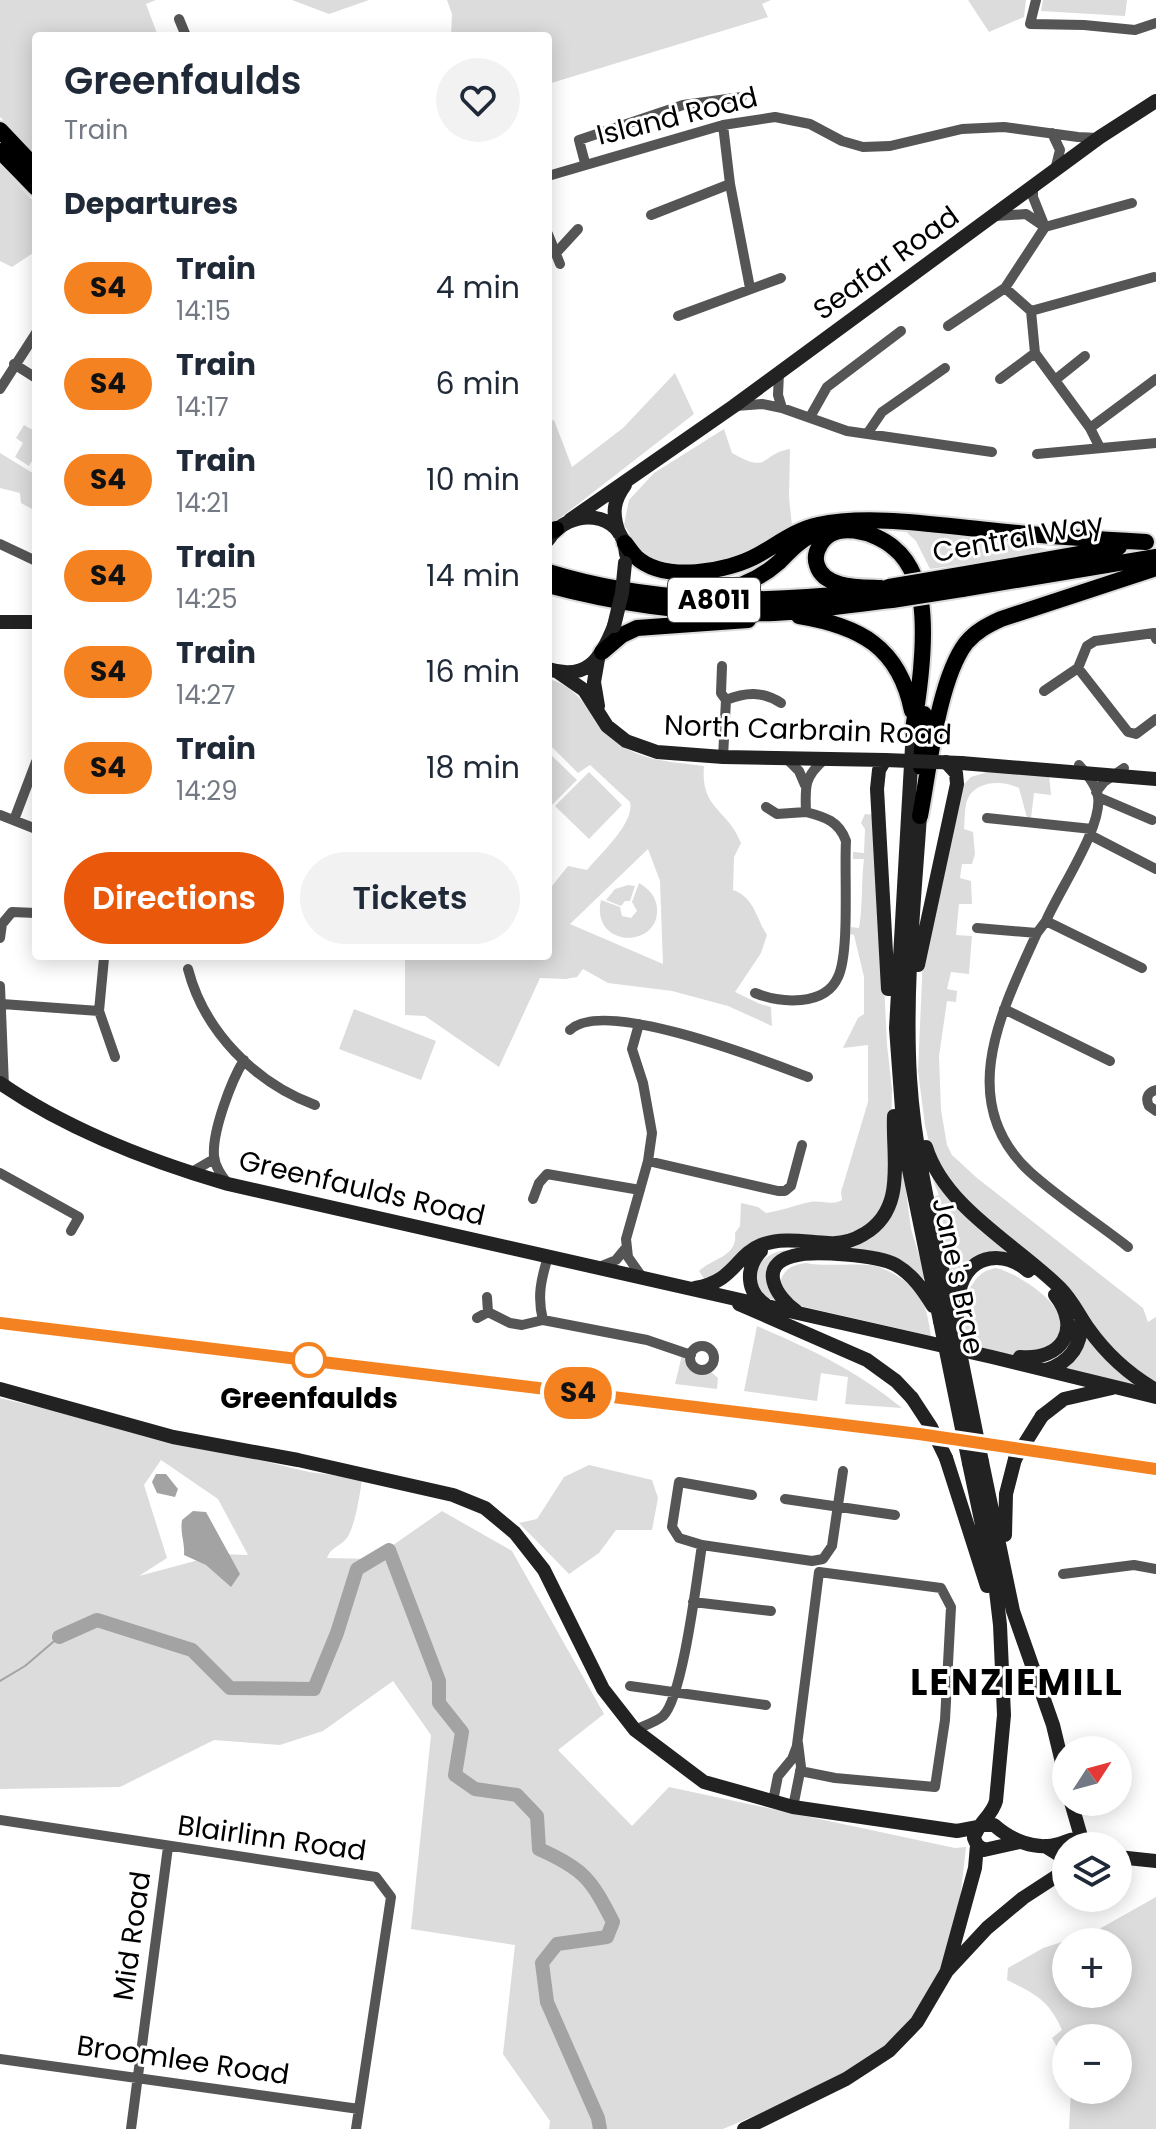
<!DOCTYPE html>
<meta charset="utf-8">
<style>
:root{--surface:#fff;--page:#f2f2f3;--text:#1f2937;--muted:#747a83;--accent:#ea580c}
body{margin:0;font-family:Poppins,sans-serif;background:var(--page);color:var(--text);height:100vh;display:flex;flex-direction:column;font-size:30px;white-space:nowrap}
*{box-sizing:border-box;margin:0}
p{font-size:26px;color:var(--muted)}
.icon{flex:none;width:44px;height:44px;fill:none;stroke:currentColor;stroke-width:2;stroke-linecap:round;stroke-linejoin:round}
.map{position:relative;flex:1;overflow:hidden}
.drawer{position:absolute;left:32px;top:32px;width:520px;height:928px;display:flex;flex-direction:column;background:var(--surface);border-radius:8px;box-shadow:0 4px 20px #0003}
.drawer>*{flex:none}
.badge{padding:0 16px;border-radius:26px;font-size:28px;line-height:52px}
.needle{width:52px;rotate:54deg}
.tools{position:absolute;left:1052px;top:1736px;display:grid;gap:16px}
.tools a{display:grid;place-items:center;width:80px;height:80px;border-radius:50%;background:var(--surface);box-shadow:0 4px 20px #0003;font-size:40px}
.map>.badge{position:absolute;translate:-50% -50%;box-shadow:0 0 0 4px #fff}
h2{padding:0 32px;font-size:30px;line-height:72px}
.round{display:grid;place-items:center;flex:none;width:84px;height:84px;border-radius:42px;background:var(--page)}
.headline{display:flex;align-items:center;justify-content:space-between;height:136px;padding:0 32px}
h1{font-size:38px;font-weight:600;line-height:60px}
.primary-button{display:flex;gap:16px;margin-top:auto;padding:16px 32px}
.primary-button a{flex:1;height:92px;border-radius:48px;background:var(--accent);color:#fff;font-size:32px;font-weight:600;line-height:92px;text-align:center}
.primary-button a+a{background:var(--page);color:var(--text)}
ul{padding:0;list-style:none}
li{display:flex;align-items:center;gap:24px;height:96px;padding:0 32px}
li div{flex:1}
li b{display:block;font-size:30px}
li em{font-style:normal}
li .badge{min-width:88px;font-weight:700;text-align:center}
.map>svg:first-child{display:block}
</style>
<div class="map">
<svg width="1156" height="2129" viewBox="0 0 1156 2129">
<rect width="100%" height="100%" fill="#fff"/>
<path fill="#dcdcdc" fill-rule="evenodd" d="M0 0H156L146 4 158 36H36V155L0 117Z
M292 0H369L329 14Z
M447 0H771L762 4 768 17 548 84V36H451L452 14Z
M968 0H1026L1024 17 989 32Z
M1043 0H1127L1125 16 1041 11Z
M0 164 36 204V251L12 267 0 261Z
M675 373 694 414 560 518 548 523V422L554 420 572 467 623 428Z
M24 425 36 432V454L29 466 15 457 23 443 16 438Z
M724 429 732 453C770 475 760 454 790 449L789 497 792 526 741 555 681 566 644 556 624 525 629 500 654 473Z
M0 453 36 475V503L32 509 21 503 20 493 0 488Z
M903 529 1048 549 996 560 930 569 916 541Z
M548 679C584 687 591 723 620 744 644 762 676 762 704 766 700 809 728 809 741 843L734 857 733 890C754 897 756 918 767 935L761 953 735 992 760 1004 771 1007 772 1026 728 1006 672 991 608 983 583 969 577 977 565 979 540 978 499 1067 425 1016 405 1015V956H548V891L568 866 587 870C600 854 635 823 630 802L590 765 578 773 548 743ZM648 849 660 881 663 964 570 924Z
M548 752 577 780 548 809Z
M589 772 622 805 589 839 555 806Z
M987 772 1049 774 1051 795 1034 793 1031 818H1027L1019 788C1004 780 977 780 968 798 964 807 965 819 964 829L973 832 975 854 972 864H962L960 878 971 881 972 904H959L956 935 972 936 969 974 951 972 947 989 957 991 956 1002 947 1001 939 1056 941 1110 947 1145 952 1155 977 1178 1143 1308 1148 1322 1156 1317V1386L1126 1366 968 1204 933 1159 925 1125 918 1071 923 957 962 786 971 777Z
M865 814 876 815 887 1045 892 1089 890 1187 879 1216 848 1236H790L705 1280 699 1271C712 1258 738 1257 735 1233L740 1226 741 1203 758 1207 766 1213C781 1211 795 1205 810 1202 821 1200 832 1206 842 1200L841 1192 868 1102V1045L843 1048 858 1018 864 1014V977L854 935 850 934 851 927 859 928C863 905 861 883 864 859H853V852L864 853 865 829 861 823Z
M639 883C649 889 656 896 657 908 660 950 590 948 601 900L620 907 622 916 631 918 637 911 632 902Z
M628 885 635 886 630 901H625L621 906 606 900 615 889Z
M354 1009 436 1041 421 1080 339 1049Z
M899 1138 911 1229 926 1278 918 1280 905 1268 799 1252 768 1281 775 1300 759 1297 755 1270C777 1236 811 1256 844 1250 857 1247 867 1240 877 1232Z
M932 1178 948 1197 1058 1292 1079 1325 1074 1349 1056 1358 1067 1347 1057 1294 1023 1266 995 1258 953 1288 942 1218 934 1197 939 1195Z
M806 1263C827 1267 849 1263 870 1265 879 1266 886 1270 894 1274 923 1291 926 1304 931 1336L792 1304 780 1281C786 1268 792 1265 806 1263Z
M996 1268C1014 1272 1052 1296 1059 1315 1061 1321 1060 1329 1061 1335L1043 1355 1015 1356 969 1345C964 1317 956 1307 974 1282 980 1273 986 1270 996 1268Z
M757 1326C811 1349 856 1370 902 1408L845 1404 848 1377 821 1373 817 1401 744 1391Z
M1087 1334 1138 1386 1067 1371V1367Z
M682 1355C690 1367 693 1381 711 1372L718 1378 717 1389 675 1384Z
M0 1398 309 1472 362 1479C360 1494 355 1528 346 1539 339 1547 331 1547 327 1558L373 1559 442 1511 512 1551 604 1714 558 1750 632 1826 669 1787 955 1848 966 1847 959 1909 938 1977 917 2015 891 2045 823 2087 723 2129H549L550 2121 503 2054 515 1945 411 1929 431 1735 393 1681 323 1731 280 1745 214 1740 120 1787 0 1789ZM161 1460 218 1499 248 1555 221 1554 139 1576 167 1558 144 1485Z
M589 1465 652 1480 658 1498 652 1530H616L599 1553 569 1574 519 1523 537 1519 564 1477Z
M1156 1897V2129H1069L1071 2090H1118V2038H1066V2063L1052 2038 1062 2030C1049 2000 1035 1994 1007 1980L1008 1968 1043 1948 1094 1932ZM1066 1942H1118V1994H1066Z"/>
<path fill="#a3a3a3" d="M156 1474H166L178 1489 175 1497 157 1493 152 1482Z
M193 1511 206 1512 240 1574 231 1587 206 1565 184 1555C185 1541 180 1535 182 1520Z"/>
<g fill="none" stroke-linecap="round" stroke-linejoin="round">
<path stroke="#a3a3a3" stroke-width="2" d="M0 1681 25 1666 59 1637"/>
<path stroke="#a3a3a3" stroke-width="14" d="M59 1637 97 1620 192 1650 230 1688 314 1689 337 1633 357 1569 389 1550 439 1681V1703L462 1732 455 1775 475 1789 517 1795 537 1816 539 1849C584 1869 591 1879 613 1922L607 1937 557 1944 542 1963 547 2002 598 2118 600 2129"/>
<g stroke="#dbdbdb" stroke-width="20">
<path id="primary" d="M0 130 36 168
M0 151 36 188
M548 532 556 529
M625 543C629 548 632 553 636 557 664 583 728 572 758 555 778 544 795 530 818 525 868 514 936 525 988 530 1040 536 1093 539 1146 542
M548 572C648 603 752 604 855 593
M960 575 1119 547
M548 585C622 605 699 615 775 613 814 611 854 604 892 600
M881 588C861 587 824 589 817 565 815 559 816 552 819 547 832 518 876 532 894 548 903 555 910 566 915 578 930 615 920 689 913 729
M962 589 1156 557
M711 593C736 589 760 579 779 562 790 551 799 541 813 534
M799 616C860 626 899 647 912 711
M602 652 622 635 637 628 748 620
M921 767 924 714
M920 816C929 770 938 680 966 643 976 631 988 625 1001 619L1156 568"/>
</g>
<path stroke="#555" stroke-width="10" d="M1036 0 1030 24 1084 25 1135 30 1156 23
M179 19 186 36
M723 125 730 184 750 288
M1052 133 1060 150 1055 170
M585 163 579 140 683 105 742 97
M548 176 723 125 775 117 810 124 842 141 863 147 890 146 962 129 1004 127 1078 137 1098 138
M1033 188V197L1043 222
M651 215 730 184
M996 216 1026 214 1045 227
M548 234 560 264
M556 253 578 229
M1031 311 1154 277
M678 316 781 278
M948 326 1005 288
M14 364 36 378
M779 373 778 395 782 408
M1000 379 1035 353
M1055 380 1085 356
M0 389 36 333
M736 406 762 404 782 408 847 431 992 452
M810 417 827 387 901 331
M1090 428 1156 379
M867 434 882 412 945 368
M1099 446 1090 428 1035 353 1031 311 1005 288 1045 227 1132 203
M1037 454 1156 443
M0 544 36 561
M1156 639 1154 633 1095 641 1087 646 1078 668 1128 732 1136 734 1156 719
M722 666 721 693 726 700
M1044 691 1078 668
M723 757 726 700C746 692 762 691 781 703
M786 758 799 771 805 785
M1079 765C1086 773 1096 785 1098 796 1103 827 1059 890 1046 921L1037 933C1002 1010 954 1102 1030 1172 1060 1199 1096 1222 1128 1247
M1096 792 1104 782 1124 768
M1098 797 1152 820
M766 807 777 814 806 812
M0 815 36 829
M987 818 1092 829
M14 820 36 762
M1090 835 1156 869
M1046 921 1142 968
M977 928 1037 933
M0 938 2 924 12 912 36 913
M104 958 99 1011 115 1057
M188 969C204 1031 255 1083 315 1105
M0 986 4 1086
M755 993C780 1003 825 1007 838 977 850 952 844 873 846 841 839 821 825 817 806 812 805 786 804 777 825 759
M2 1004 99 1011
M1004 1009 1110 1061
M639 1024 632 1049 643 1083 652 1133 648 1161 626 1239 628 1257 642 1277
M570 1030C604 997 766 1061 808 1077
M1156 1090C1148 1092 1145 1098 1149 1106L1156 1111
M648 1161 778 1191H785L791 1186 802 1145
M0 1173 79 1217 71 1231
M190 1173 214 1159
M228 1184C222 1176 215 1167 214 1156 212 1132 231 1081 244 1060
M533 1199 539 1183 547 1174 640 1190
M599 1267 616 1260 625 1249
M487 1297 488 1312
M477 1318 488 1312 510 1323 522 1325 543 1320 647 1340 691 1355
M543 1320C537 1297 541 1279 548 1257
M690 1358a12 12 0 1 1 24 0a12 12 0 1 1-24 0Z
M785 1499 895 1515
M702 1545 812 1561 823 1559 832 1546 843 1471
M1063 1574 1134 1565 1156 1569
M693 1602 771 1611
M630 1686 766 1705
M635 1730C643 1726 656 1722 663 1716 683 1697 697 1577 702 1545L679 1538 672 1527 679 1482 752 1495
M797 1745 819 1572 941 1588 951 1607 945 1720 935 1787 835 1778 800 1771
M773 1801 778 1776 792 1759 797 1746
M793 1807 801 1767 798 1743
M0 1820 376 1877 391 1897 356 2129
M0 2059 359 2109
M131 2129 168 1847"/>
<path stroke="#222" stroke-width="14" d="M570 520 734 406 1100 137 1156 101
M619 533C612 514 613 501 625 485
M548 540C569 507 623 509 626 554
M0 622H36
M548 669C587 681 601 659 614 626
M558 672 584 690 607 726 626 741 657 752 723 757 885 760
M598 706 594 682 598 659
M913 729 896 1028 905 1150 940 1321
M885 760 879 770 877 789 888 989
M961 763 1156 779
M920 816C914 903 905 991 910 1078 915 1160 937 1243 954 1323
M918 965 957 784 956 773 946 762
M0 1083C68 1130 149 1161 228 1184L992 1357 1156 1397
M926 1147C945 1208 1017 1245 1060 1288 1072 1300 1079 1315 1088 1328 1107 1355 1128 1374 1156 1390
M761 1251C745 1268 746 1292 766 1305
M695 1288C734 1282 736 1255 761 1245 783 1237 805 1242 828 1243 841 1244 853 1241 864 1234 907 1209 892 1158 894 1116
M739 1304 867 1360 896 1381 912 1398
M796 1311C776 1297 757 1265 793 1256 813 1250 879 1255 896 1265 913 1275 923 1290 933 1306
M957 1317C958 1306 958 1295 961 1285 972 1253 1005 1251 1028 1271
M1020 1357C1062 1361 1082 1329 1055 1295
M1046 1370C1071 1362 1083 1344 1081 1318
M0 1389 173 1437 298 1460 453 1495 485 1508 515 1533 544 1570 603 1689 635 1730 704 1782 793 1807 957 1831 978 1827
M1042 1416 1064 1399 1112 1388
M946 1458 987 1586
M982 1462 1013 1611 1053 1725 1066 1779
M969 1463 996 1591 1000 1625 1004 1715 996 1801C992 1816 977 1824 974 1838L977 1845 984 1850 1020 1842
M1005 1535 1006 1494 1015 1459
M1071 1802 1082 1840
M981 1825H994C1011 1840 1035 1851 1059 1844 1065 1843 1071 1838 1077 1839 1083 1839 1084 1842 1087 1846
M1045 1846 1066 1859
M1118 1857 1156 1861
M947 1970 975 1868 977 1845
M744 2129 846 2079 889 2051 917 2022 947 1971 987 1928 1023 1898 1066 1870"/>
<use href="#primary" stroke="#000" stroke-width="16"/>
<g stroke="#000" stroke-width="5">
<path id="rail" d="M0 1323 919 1434 1156 1469"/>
</g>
<use href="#rail" stroke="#fff" stroke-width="2" stroke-dasharray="6" stroke-linecap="butt"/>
<g stroke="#dbdbdb" stroke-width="20" stroke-linecap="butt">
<path id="primary-bridge" d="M889 587 960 575
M892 600 962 589"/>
</g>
<path stroke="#222" stroke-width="14" d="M614 626 622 593 625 563
M885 760 961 763
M940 1321 969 1463
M954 1323 982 1462
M912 1398 931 1427 946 1458
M1015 1459 1042 1416"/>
<use href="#primary-bridge" stroke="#000" stroke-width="16"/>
</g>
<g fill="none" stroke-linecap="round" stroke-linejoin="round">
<g stroke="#fff" stroke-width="18">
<path id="line" d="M0 1323 919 1434 1156 1469"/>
</g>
<use href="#line" stroke="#f58220" stroke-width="12"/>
</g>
<circle fill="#fff" stroke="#f58220" stroke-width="4" cx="309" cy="1360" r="16"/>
<g text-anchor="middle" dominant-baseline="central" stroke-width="6" stroke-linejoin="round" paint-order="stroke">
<rect fill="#fff" stroke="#4c4c4c" stroke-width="2" x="668" y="578" width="92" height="44" rx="6"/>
<g font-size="26" font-weight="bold" fill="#000">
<text x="714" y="600">A8011</text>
</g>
<g font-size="28" fill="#000" stroke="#fff">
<text transform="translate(677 116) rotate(-14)">Island Road</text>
<text transform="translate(886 263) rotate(-36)">Seafar Road</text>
<text transform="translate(1018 538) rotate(-10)">Central Way</text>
<text transform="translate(808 730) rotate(2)">North Carbrain Road</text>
<text transform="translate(362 1188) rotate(13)">Greenfaulds Road</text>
<text transform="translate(958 1276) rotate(78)">Jane's Brae</text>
<text transform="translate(272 1838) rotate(8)">Blairlinn Road</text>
<text transform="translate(132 1936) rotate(-82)">Mid Road</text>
<text transform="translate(183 2060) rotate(8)">Broomlee Road</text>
</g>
<g font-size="28" font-weight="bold" fill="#000" stroke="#fff">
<text x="309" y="1398">Greenfaulds</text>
</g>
<g font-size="36" font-weight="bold" letter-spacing="2" fill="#000" stroke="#fff">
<text x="1017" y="1682">LENZIEMILL</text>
</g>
</g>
</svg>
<div class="tools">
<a><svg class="needle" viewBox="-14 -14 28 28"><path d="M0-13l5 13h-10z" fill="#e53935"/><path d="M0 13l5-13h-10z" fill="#747a83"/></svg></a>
<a><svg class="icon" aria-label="layers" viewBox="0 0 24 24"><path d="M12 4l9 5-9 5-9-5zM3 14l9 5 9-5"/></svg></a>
<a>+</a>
<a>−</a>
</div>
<b class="badge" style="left:578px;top:1393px;background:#f58220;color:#111">S4</b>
<section class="drawer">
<div class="headline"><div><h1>Greenfaulds</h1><p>Train</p></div><a class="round"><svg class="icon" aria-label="heart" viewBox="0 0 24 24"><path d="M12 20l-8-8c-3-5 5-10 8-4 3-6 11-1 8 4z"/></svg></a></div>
<h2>Departures</h2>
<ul>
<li><span class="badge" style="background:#f58220;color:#111">S4</span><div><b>Train</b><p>14:15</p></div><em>4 min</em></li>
<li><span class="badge" style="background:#f58220;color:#111">S4</span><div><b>Train</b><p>14:17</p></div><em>6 min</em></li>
<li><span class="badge" style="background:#f58220;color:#111">S4</span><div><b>Train</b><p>14:21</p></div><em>10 min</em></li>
<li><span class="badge" style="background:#f58220;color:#111">S4</span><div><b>Train</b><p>14:25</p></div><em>14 min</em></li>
<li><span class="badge" style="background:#f58220;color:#111">S4</span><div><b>Train</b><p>14:27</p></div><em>16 min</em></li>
<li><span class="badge" style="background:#f58220;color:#111">S4</span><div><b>Train</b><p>14:29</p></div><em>18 min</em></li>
</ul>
<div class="primary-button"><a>Directions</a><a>Tickets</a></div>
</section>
</div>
